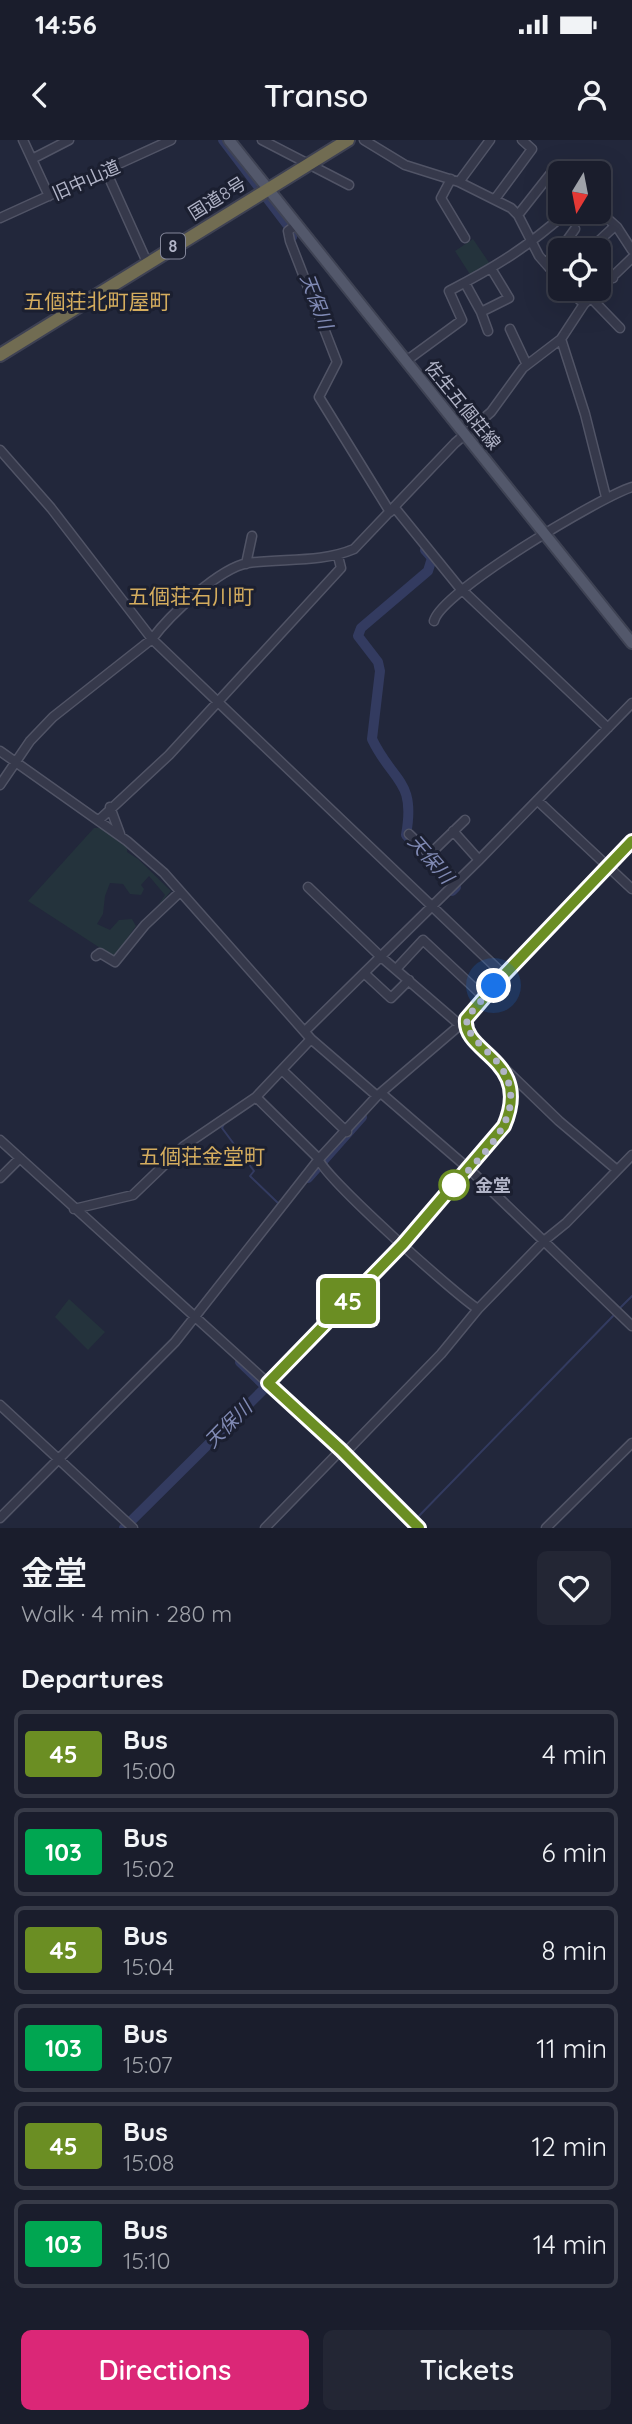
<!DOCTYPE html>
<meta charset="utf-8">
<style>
:root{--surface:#1a1d2c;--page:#232634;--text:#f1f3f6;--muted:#9fa2a9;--line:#383b48;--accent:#db2777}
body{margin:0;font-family:Quicksand,"Noto Sans JP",sans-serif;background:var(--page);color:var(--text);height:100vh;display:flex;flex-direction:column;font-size:26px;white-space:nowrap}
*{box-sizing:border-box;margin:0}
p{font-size:23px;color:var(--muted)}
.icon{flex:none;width:38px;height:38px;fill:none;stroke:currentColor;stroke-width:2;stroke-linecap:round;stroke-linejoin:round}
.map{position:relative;height:1388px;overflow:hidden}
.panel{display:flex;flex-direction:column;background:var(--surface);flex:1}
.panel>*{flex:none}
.badge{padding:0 14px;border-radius:5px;font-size:24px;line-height:46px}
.needle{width:46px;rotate:190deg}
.controls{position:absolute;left:548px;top:21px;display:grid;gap:14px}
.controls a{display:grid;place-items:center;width:63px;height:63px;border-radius:10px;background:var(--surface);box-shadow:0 7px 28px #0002,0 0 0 2px var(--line);font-size:35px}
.you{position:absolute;width:35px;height:35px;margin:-18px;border:5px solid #fff;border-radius:50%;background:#1a73e8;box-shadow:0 0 0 10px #1a73e833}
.map>.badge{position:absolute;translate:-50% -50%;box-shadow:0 0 0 4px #fff}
h2{padding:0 21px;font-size:26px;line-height:63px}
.round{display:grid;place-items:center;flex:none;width:74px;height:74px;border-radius:10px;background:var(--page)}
.summary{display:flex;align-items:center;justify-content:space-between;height:119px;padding:0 21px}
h1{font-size:33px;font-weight:600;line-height:52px}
.cta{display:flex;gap:14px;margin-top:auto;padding:14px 21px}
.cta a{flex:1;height:80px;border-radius:10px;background:var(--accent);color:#fff;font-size:28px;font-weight:600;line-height:80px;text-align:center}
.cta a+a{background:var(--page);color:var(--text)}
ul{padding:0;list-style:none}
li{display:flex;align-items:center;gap:21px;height:88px;margin:0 14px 10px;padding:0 7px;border:4px solid var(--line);border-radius:10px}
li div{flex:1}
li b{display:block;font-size:26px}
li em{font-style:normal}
li .badge{min-width:77px;font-weight:700;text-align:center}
.status{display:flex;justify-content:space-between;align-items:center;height:49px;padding:0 35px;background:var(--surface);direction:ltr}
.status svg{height:19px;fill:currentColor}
header{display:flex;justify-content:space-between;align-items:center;height:91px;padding:0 21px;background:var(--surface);font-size:32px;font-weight:600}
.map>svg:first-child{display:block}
</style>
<div class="status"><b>14:56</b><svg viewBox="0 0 49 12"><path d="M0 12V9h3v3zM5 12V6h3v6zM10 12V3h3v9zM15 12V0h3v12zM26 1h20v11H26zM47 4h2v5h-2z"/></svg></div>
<header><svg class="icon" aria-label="back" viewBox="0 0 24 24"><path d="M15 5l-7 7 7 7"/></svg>Transo<svg class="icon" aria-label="person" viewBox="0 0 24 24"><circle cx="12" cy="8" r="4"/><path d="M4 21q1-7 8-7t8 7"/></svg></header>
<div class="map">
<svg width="632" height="1388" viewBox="0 0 632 1388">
<rect width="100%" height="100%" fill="#22273b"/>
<path fill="#24333c" d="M473 99 492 127 471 136 455 111Z
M94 688H101L127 707V712L138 719 171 751 157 767 165 755 149 736 141 745 144 749 141 755 130 754 123 744 110 743 105 756 103 774 97 784 110 790 119 780 132 779 136 786 114 817 28 761Z
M69 1159 105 1192 88 1210 55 1177Z"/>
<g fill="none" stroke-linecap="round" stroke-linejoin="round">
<path stroke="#333b60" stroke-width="2" d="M225 982 222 988 254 1031 250 1036 278 1063
M620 1168 632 1156
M416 1379 614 1175"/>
<path stroke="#333b60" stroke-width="10" d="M223 0 289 87 292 97
M425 410 432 418 428 431 361 488 358 496 378 522 380 531 372 599C393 643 416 639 406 695L456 747 452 751
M308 1038 362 977
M124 1388 266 1247 240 1222"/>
<g stroke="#515466" stroke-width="11">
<path id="minor" d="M23 0 49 56
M262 0 349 45
M364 0 405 25 459 42 511 68 518 75 539 116 560 140
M32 19 69 0
M106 31 147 122
M451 39 441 58 465 98
M459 42 490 0
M495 59 532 9 522 0
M598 70 617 87 632 110
M518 75 555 28
M0 78 171 0
M296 85 288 91 290 101 337 222 319 257 390 372
M589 110 615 86
M545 123 560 110 575 89
M598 124 613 138
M465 143 481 172
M568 149 584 164
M591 158 620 188
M510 189 527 225
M488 191 481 172 509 158 492 130
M561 199 585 274 606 357
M406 221 462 180 449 151C497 126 526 108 567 72
M0 310 51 368 152 499 504 835
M395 368 459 447 608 588
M246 424 252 396
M434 481C441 452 600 357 632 347
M0 611 127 701 164 733 311 899 377 956
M0 645 30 601 53 577 152 499C169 476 219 428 248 423 283 418 321 423 354 409L455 303 491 272 523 228 561 199 584 164 632 118
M538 661 632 749
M110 667 120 694
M99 680 169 615 341 428 338 416
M453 691 479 720
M409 694 457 741
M430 714 465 680
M308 747 380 816 460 885
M96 816 100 813 115 822 145 785 180 752
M397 828 423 800 484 857
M364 833 391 858 409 840
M305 891 479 720 632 563
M505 929 559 981 617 1030
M283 931 347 992
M381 953 469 1029 632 1186
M256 957 319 1019
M0 1000 268 1243
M319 1019C319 1033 458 1157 478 1169
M0 1038 20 1018
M74 1069 133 1055 184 1006 256 957 311 899
M0 1265 133 1388
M344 1314 441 1214 478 1169 545 1100 566 1083 632 1015
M0 1378 175 1202 319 1019 377 956 460 885H465
M265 1388 341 1310
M546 1388 632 1303"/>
</g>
<g stroke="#3f4354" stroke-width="14">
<path id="major" d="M229 0 632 503
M419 1388 341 1310 268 1243 403 1103 504 986C533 919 462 914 466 879L504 835 632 701"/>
</g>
<g stroke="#3e4153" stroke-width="16">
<path id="highway" d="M0 215 348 0"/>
</g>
<use href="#minor" stroke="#36394b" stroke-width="8"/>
<use href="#major" stroke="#53586b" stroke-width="10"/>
<use href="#highway" stroke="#716c52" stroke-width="12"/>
</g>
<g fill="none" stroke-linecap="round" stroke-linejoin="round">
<g stroke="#fff" stroke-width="16">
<path id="line" d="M419 1388 341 1310 268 1243 403 1104 504 986C533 919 462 914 466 879L504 835 632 701"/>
</g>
<use href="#line" stroke="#6b8e23" stroke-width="10"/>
<path stroke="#b1b4c7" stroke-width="7" stroke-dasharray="0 12.6" d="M454 1045 453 1047C482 1014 532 974 501 927 491 912 473 902 466 885L469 875 494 846"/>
</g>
<circle fill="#fff" stroke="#6b8e23" stroke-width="3.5" cx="454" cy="1045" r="14"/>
<g text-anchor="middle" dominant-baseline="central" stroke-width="6" stroke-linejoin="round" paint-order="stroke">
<rect fill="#1b1f30" stroke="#84879a" stroke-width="2" x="161" y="93.5" width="24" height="25" rx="5"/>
<g font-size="16" font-weight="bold" fill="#b1b4c7">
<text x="173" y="106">8</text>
</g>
<g font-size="18" fill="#b1b4c7" stroke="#1b1f30">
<text transform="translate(86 40) rotate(-24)">旧中山道</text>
<text transform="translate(217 58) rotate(-32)">国道8号</text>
<text transform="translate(463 265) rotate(51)">佐生五個荘線</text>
</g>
<g font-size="18" font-weight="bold" fill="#b1b4c7" stroke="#1b1f30" text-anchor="start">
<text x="475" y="1045">金堂</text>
</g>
<g font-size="19" font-style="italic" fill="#808ab4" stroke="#1b1f30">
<text transform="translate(317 161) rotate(69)">天保川</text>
<text transform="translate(431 719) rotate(49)">天保川</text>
<text transform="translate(228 1284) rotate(-45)">天保川</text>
</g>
<g font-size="21" fill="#d5ad5e" stroke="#1b1f30">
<text x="97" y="161">五個荘北町屋町</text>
<text x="191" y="456">五個荘石川町</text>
<text x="202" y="1016">五個荘金堂町</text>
</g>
</g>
</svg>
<div class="controls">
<a><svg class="needle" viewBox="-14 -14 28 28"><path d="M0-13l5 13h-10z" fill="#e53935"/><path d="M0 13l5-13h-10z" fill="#9fa2a9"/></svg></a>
<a><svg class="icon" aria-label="locate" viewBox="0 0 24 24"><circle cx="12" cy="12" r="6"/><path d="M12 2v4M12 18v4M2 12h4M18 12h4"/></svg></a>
</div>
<div class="you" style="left:494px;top:846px"></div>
<b class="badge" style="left:348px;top:1161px;background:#6b8e23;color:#fff">45</b>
</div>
<section class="panel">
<div class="summary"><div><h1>金堂</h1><p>Walk · 4 min · 280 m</p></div><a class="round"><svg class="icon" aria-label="heart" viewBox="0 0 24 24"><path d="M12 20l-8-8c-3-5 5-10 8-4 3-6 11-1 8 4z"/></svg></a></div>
<h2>Departures</h2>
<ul>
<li><span class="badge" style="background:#6b8e23;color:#fff">45</span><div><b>Bus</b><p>15:00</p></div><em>4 min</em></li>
<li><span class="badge" style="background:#00a651;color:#fff">103</span><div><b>Bus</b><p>15:02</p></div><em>6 min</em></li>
<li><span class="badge" style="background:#6b8e23;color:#fff">45</span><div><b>Bus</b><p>15:04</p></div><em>8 min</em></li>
<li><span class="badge" style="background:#00a651;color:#fff">103</span><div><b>Bus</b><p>15:07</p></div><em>11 min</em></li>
<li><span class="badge" style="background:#6b8e23;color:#fff">45</span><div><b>Bus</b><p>15:08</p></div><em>12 min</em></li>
<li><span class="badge" style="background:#00a651;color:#fff">103</span><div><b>Bus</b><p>15:10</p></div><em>14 min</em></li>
</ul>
<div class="cta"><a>Directions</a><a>Tickets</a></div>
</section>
